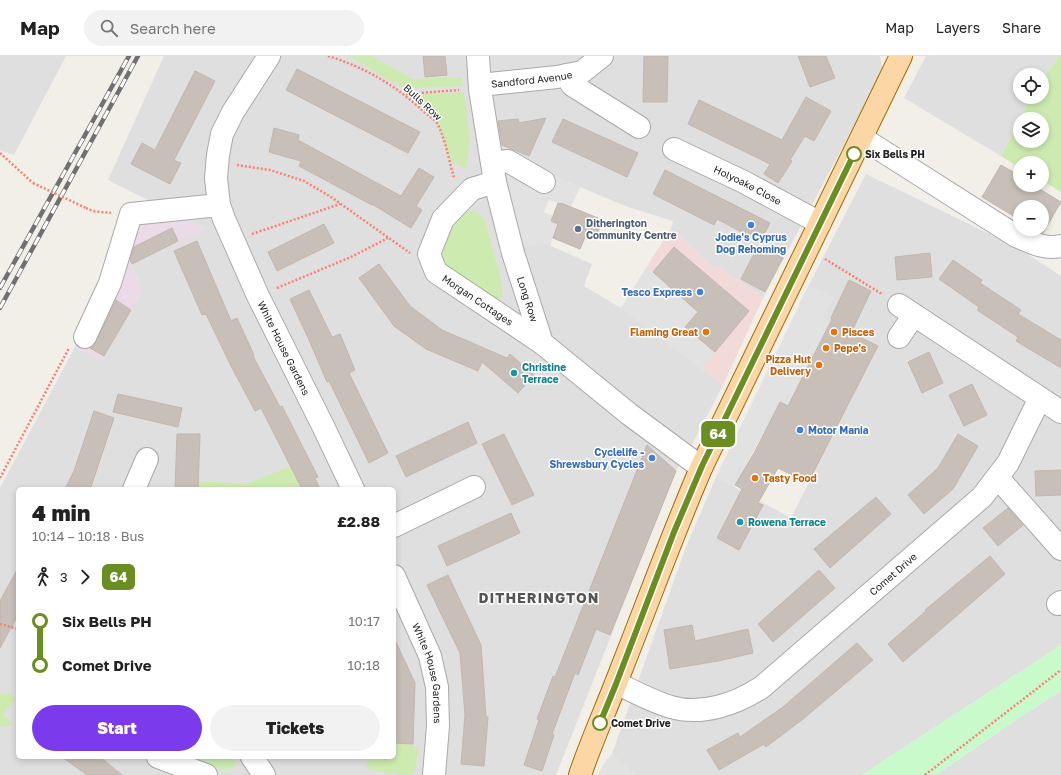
<!DOCTYPE html>
<meta charset="utf-8">
<style>
:root{--surface:#fff;--page:#f2f2f2;--text:#222;--muted:#767676;--line:#e0e0e0;--accent:#7c3aed}
body{margin:0;font-family:"Golos Text",sans-serif;background:var(--page);color:var(--text);height:100vh;display:flex;flex-direction:column;font-size:15px;white-space:nowrap}
*{box-sizing:border-box;margin:0}
p{font-size:13px;color:var(--muted)}
.icon{flex:none;width:22px;height:22px;fill:none;stroke:currentColor;stroke-width:2;stroke-linecap:round;stroke-linejoin:round}
.map{position:relative;flex:1;overflow:hidden}
.drawer{position:absolute;left:16px;top:431px;width:380px;height:272px;display:flex;flex-direction:column;background:var(--surface);border-radius:6px;box-shadow:0 2px 6px #0003}
.drawer>*{flex:none}
.badge{padding:0 8px;border-radius:6px;font-size:14px;line-height:26px}
.buttons{position:absolute;left:1013px;top:12px;display:grid;gap:8px}
.buttons a{display:grid;place-items:center;width:36px;height:36px;border-radius:50%;background:var(--surface);box-shadow:0 2px 6px #0003;font-size:20px}
.map>.badge{position:absolute;translate:-50% -50%;box-shadow:0 0 0 2px #fff}
.legs{display:flex;align-items:center;gap:6px;height:44px;padding:0 16px;font-size:13px}
.legs p{margin-inline-start:auto}
.head{display:flex;align-items:center;justify-content:space-between;height:68px;padding:0 16px}
h1{font-size:22px;font-weight:800;line-height:30px}
.cta{display:flex;gap:8px;margin-top:auto;padding:8px 16px}
.cta a{flex:1;height:46px;border-radius:24px;background:var(--accent);color:#fff;font-size:16px;font-weight:800;line-height:46px;text-align:center}
.cta a+a{background:var(--page);color:var(--text)}
ul{padding:0 16px;list-style:none}
li{display:flex;align-items:center;gap:14px;height:44px;font-size:15px}
li i{display:grid;place-items:center;width:6px;height:100%;margin:0 5px;background:currentColor}
li i::after{content:'';width:10px;height:10px;margin:-5px;border:3px solid;border-radius:50%;background:var(--surface)}
li p{margin-inline-start:auto}
li:first-child i{background:linear-gradient(#0000 50%,currentColor 0)}
li:last-child i{background:linear-gradient(currentColor 50%,#0000 0)}
header{display:flex;align-items:center;gap:24px;box-sizing:border-box;height:56px;padding:0 20px;background:var(--surface);border-bottom:1px solid var(--line)}
header strong{font-size:19px}
nav{display:flex;gap:22px;margin-inline-start:auto;font-size:14px}
.search{width:280px;height:36px;background:var(--page);display:flex;align-items:center;gap:10px;box-sizing:border-box;padding:0 14px;border-radius:22px;color:var(--muted);font-size:15px}
.map>svg:first-child{display:block}
</style>
<header>
<strong>Map</strong>
<div class="search"><svg class="icon" aria-label="search" viewBox="0 0 24 24"><circle cx="10" cy="10" r="6"/><path d="M15 15l6 6"/></svg>Search here</div>
<nav><a>Map</a><a>Layers</a><a>Share</a></nav>
</header>
<div class="map">
<svg width="1061" height="719" viewBox="0 0 1061 719">
<rect width="100%" height="100%" fill="#f2efe9"/>
<path fill="#e0dfdf" fill-rule="evenodd" d="M0 0H66L14 99 0 94Z
M164 0H880L882 12 875 31 835 105 763 242 718 210 713 212 671 172 673 165 628 151 498 97 544 187 592 208 584 230 621 252 723 329 695 383 676 415 556 719H0V432L75 291 102 304 104 300 142 235 132 208 205 173 108 124ZM18 433H394V701H18Z
M926 0H1059L1042 24V19H1020V41H1031L1001 100 904 42Z
M866 118 1018 192 1061 220V589L862 719H634L612 698 686 491 716 421 791 462 878 291 830 266 799 248Z
M1061 635V719H936L1022 660Z"/>
<path fill="#f2dad9" d="M671 172 713 212 718 210 763 242 723 329 621 252Z"/>
<path fill="#ebdbe8" d="M182 161 206 173 132 208 142 235 102 304 75 291 118 169Z"/>
<path fill="#cdebb0" fill-rule="evenodd" d="M350 0H372L412 23 462 21 463 30 407 32 390 25Z
M1059 0H1061V136L1042 124V107H1020V112L1001 100 1031 41H1042V24ZM1020 63H1042V85H1020Z
M464 36 470 84 466 112 451 106 439 68 414 39Z
M474 154 485 164 502 228V242L492 246 446 211 441 200 443 189 462 157Z
M291 410 300 429 298 433H198V425L246 428Z
M12 637V640L16 642 3 659 14 668 0 671V638Z
M394 687 413 688V691L418 692 416 710 412 719H400L366 713 369 701H394Z
M185 701H234L235 712 223 714Z"/>
<path fill="#c8facc" d="M1061 589V635L1022 660 936 719H862Z"/>
<path fill="#e2e2e2" d="M528 109 580 131 571 151 549 144 544 156 553 160 551 165 558 168 550 190 544 187 516 192 502 116Z
M646 212 653 216 698 256 685 271 715 296 702 313 621 252Z
M809 229 834 242 822 261 830 266 788 350 780 346 734 431 716 421Z
M612 698 634 719H598L604 707Z"/>
<path fill="#c7bfb8" stroke="#c4b6ab" d="M423 0H445L447 19 425 21Z
M644 0H668L667 46H643Z
M798 0H826L835 22 810 31Z
M297 13 420 76 408 97 286 34Z
M195 15 215 25 174 104 181 107 170 128 131 108 142 87 155 94Z
M806 41 831 55 814 85 805 80 790 104 792 105 778 127 764 118 770 108 688 68 699 44 782 84Z
M546 62 529 100 502 89 498 65 518 63 519 67Z
M563 63 638 97 627 121 552 86Z
M274 72 299 79 298 84 401 140 419 112 434 121 416 150 422 154 411 172 372 148V149L299 110 301 105 269 96Z
M1001 109 1020 120V129H1033L1061 146 1043 177 1035 173H1042V151H1020V164L982 141Z
M665 114 770 167 760 186 717 163 714 169 653 138Z
M558 147 561 148V147L603 164 595 183 586 179 580 193 553 182 558 168 551 165Z
M324 168 334 187 277 215 268 196Z
M172 172 178 185 132 208 130 204 134 191Z
M197 185 231 265 237 262 254 299 253 300 280 351 282 350 318 421 315 422 320 433H302L261 352 255 355 231 310 206 258 202 259 174 195Z
M758 190 783 202 765 236 741 223Z
M674 191 749 255 715 296 685 271 698 256 653 216Z
M930 197 932 221 897 224 895 201Z
M953 204 982 224 980 227 1021 254 1018 258 1061 284V312L1016 285 1018 281 977 254 979 251 939 223Z
M379 208 410 250 442 274 507 302 510 298 534 319 518 337 482 306 478 315 426 293 394 270 359 222Z
M849 224 871 235 851 277 878 290 808 427 778 412 758 447 763 449 739 494 717 482 742 433 735 429 754 397 780 346 788 350 832 263 831 262Z
M309 234 332 281 340 278 355 314 349 317 388 397 369 407 329 325 327 326 309 284 290 243Z
M116 244 131 254 104 300 90 292 96 286Z
M929 296 943 327 922 337 908 306Z
M972 328 987 359 964 370 949 339Z
M118 338 182 352 178 371 113 356Z
M94 355 114 362 92 428 90 433H65L74 415Z
M468 366 477 387 406 421 396 400Z
M177 378H200L198 433H175Z
M504 378 534 439 512 449 482 388Z
M958 378 978 390 953 433 924 458 908 439 938 412Z
M647 389 676 415 610 579 596 573 578 619 575 617 552 678 554 679 542 715 524 709 539 664 537 663 553 620 555 621Z
M1061 414V439L1036 440 1035 415Z
M876 441 891 458 830 512 814 493Z
M1008 452 1023 469 998 490 983 472Z
M511 457 520 477 447 510 438 490Z
M990 500 1005 518 903 606 888 588 926 555 925 554Z
M18 512V559L0 592V545Z
M819 514 835 532 773 586 758 568Z
M448 519 481 589 486 661H488L484 710 461 708 465 659 460 597 427 529Z
M692 569 695 585 748 573 753 597 718 605 670 613 664 574Z
M394 582 415 627 413 688 394 687Z
M857 587 873 604 803 663 766 691 764 688 719 714 707 694 738 677 740 681 783 651Z
M62 701H100L122 719H87Z"/>
<g fill="none" stroke-linecap="round" stroke-linejoin="round">
<g stroke="#a9a9a9" stroke-width="24">
<g id="minor">
<path id="s1" d="M269 0 233 56 222 78 218 99 216 122 219 149 224 163 258 240 323 370 353 433"/>
<path id="s2" d="M478 0 480 33 495 126 513 197 542 287 629 358 694 406 702 410"/>
<path d="M567 19 572 29 639 71"/>
<path id="s3" d="M480 29 557 21 582 16 602 0"/>
<path d="M862 82 1016 180C1030 186 1045 194 1061 190"/>
<path id="s4" d="M674 93 744 126 820 167"/>
<path d="M492 107 508 105 544 126"/>
<path id="s5" d="M495 126 472 133 443 163 429 198 436 216 542 287"/>
<path d="M85 281 110 227 131 158 219 149"/>
<path d="M899 281 914 259"/>
<path d="M1040 342 1061 356"/>
<path d="M998 422 1061 493"/>
<path d="M134 433 147 403"/>
<path d="M394 470 474 431"/>
<path id="s6" d="M394 520 430 600 437 631 438 670 434 719"/>
<path d="M1058 548 1061 546"/>
<path id="s7" d="M616 627C633 635 653 646 671 651 702 660 736 648 762 631L982 441 1008 407 1040 342 899 249"/>
<path d="M158 701 206 719"/>
<path d="M252 701 264 719"/>
</g>
</g>
<g stroke="#a06b00" stroke-width="24">
<path id="major" d="M580 719C592 683 608 649 621 614 648 546 673 477 702 410L901 0"/>
</g>
<path stroke="#fa8072" stroke-width="2.5" stroke-dasharray="2 2" stroke-linecap="butt" d="M328 0C364 11 395 29 422 54 427 59 435 63 438 69 446 85 449 105 454 122
M406 38 459 34
M0 97 33 127
M237 109 270 114 304 125 331 141 410 197
M86 152 93 155 111 157
M252 178 340 148
M825 203 882 238
M277 232 351 201 388 182
M0 422 69 292
M0 568 18 573
M925 719 1061 614"/>
<use href="#minor" stroke="#fff" stroke-width="22"/>
<use href="#major" stroke="#fcd6a4" stroke-width="22"/>
<g stroke="#707070" stroke-width="4.5">
<path id="rail" d="M0 232 129 0
M0 252 138 0"/>
</g>
<use href="#rail" stroke="#fff" stroke-width="3" stroke-dasharray="9" stroke-linecap="butt"/>
<path stroke="#fa8072" stroke-width="2.5" stroke-dasharray="2 2" stroke-linecap="butt" d="M33 127 86 152"/>
</g>
<g fill="none" stroke-linecap="round" stroke-linejoin="round">
<g stroke="#fff" stroke-width="9">
<path id="line-1" d="M600 667 616 628 674 476 702 410 854 98"/>
</g>
<use href="#line-1" stroke="#6b8e23" stroke-width="6"/>
</g>
<g fill="#fff" stroke="#6b8e23" stroke-width="2">
<circle cx="854" cy="98" r="7"/>
<circle cx="600" cy="667" r="7"/>
</g>
<g fill="#3f7fe0" stroke="#fff" stroke-width="1.5">
<circle cx="751" cy="169" r="4"/>
<circle cx="700" cy="236" r="4"/>
<circle cx="800" cy="374" r="4"/>
<circle cx="652" cy="402" r="4"/>
</g>
<circle fill="#5c6f8a" stroke="#fff" stroke-width="1.5" cx="578" cy="173" r="4"/>
<g fill="#e8710a" stroke="#fff" stroke-width="1.5">
<circle cx="706" cy="276" r="4"/>
<circle cx="834" cy="276" r="4"/>
<circle cx="826" cy="292" r="4"/>
<circle cx="819" cy="309" r="4"/>
<circle cx="755" cy="422" r="4"/>
</g>
<g fill="#0f9aa8" stroke="#fff" stroke-width="1.5">
<circle cx="514" cy="317" r="4"/>
<circle cx="740" cy="466" r="4"/>
</g>
<g text-anchor="middle" dominant-baseline="central" stroke-width="3" stroke-linejoin="round" paint-order="stroke">
<g font-size="10" fill="#222" stroke="#fff">
<text stroke="none"><textPath href="#s3" startOffset="52">Sandford Avenue</textPath></text>
<text transform="translate(423 46) rotate(43)">Bulls Row</text>
<text stroke="none"><textPath href="#s4" startOffset="82">Holyoake Close</textPath></text>
<text stroke="none"><textPath href="#s2" startOffset="249">Long Row</textPath></text>
<text stroke="none"><textPath href="#s5" startOffset="173">Morgan Cottages</textPath></text>
<text stroke="none"><textPath href="#s1" startOffset="320">White House Gardens</textPath></text>
<text stroke="none"><textPath href="#s7" startOffset="329">Comet Drive</textPath></text>
<text stroke="none"><textPath href="#s6" startOffset="104">White House Gardens</textPath></text>
</g>
<g font-size="10" font-weight="bold" fill="#222" stroke="#fff" text-anchor="start">
<text x="865" y="98">Six Bells PH</text>
<text x="611" y="667">Comet Drive</text>
</g>
<g font-size="10" font-weight="bold" fill="#4e5e75" stroke="#fff" text-anchor="start">
<text x="586" y="167">Ditherington<tspan x="586" dy="12">Community Centre</tspan></text>
</g>
<g font-size="10" font-weight="bold" fill="#366cbe" stroke="#fff" text-anchor="end">
<text x="751" y="181" text-anchor="middle">Jodie's Cyprus<tspan x="751" dy="12">Dog Rehoming</tspan></text>
<text x="692" y="236">Tesco Express</text>
<text x="808" y="374" text-anchor="start">Motor Mania</text>
<text x="644" y="396">Cyclelife -<tspan x="644" dy="12">Shrewsbury Cycles</tspan></text>
</g>
<g font-size="10" font-weight="bold" fill="#c56008" stroke="#fff" text-anchor="start">
<text x="698" y="276" text-anchor="end">Flaming Great</text>
<text x="842" y="276">Pisces</text>
<text x="834" y="292">Pepe's</text>
<text x="811" y="303" text-anchor="end">Pizza Hut<tspan x="811" dy="12">Delivery</tspan></text>
<text x="763" y="422">Tasty Food</text>
</g>
<g font-size="10" font-weight="bold" fill="#0d838f" stroke="#fff" text-anchor="start">
<text x="522" y="311">Christine<tspan x="522" dy="12">Terrace</tspan></text>
<text x="748" y="466">Rowena Terrace</text>
</g>
<g font-size="14" font-weight="bold" letter-spacing="1" fill="#555" stroke="#fff">
<text x="539" y="541">DITHERINGTON</text>
</g>
</g>
</svg>
<div class="buttons">
<a><svg class="icon" aria-label="locate" viewBox="0 0 24 24"><circle cx="12" cy="12" r="6"/><path d="M12 2v4M12 18v4M2 12h4M18 12h4"/></svg></a>
<a><svg class="icon" aria-label="layers" viewBox="0 0 24 24"><path d="M12 4l9 5-9 5-9-5zM3 14l9 5 9-5"/></svg></a>
<a>+</a>
<a>−</a>
</div>
<b class="badge" style="left:718px;top:378px;background:#6b8e23;color:#fff">64</b>
<section class="drawer">
<div class="head"><div><h1>4 min</h1><p>10:14 – 10:18 · Bus</p></div><b>£2.88</b></div>
<div class="legs"><svg class="icon" aria-label="walk" viewBox="0 0 24 24"><circle cx="13" cy="4" r="2"/><path d="M13 8l-2 6 4 7M11 14l-3 7M7 12l3-4h3l4 4"/></svg>3<svg class="icon" aria-label="forward" viewBox="0 0 24 24"><path d="M9 5l7 7-7 7"/></svg><b class="badge" style="background:#6b8e23;color:#fff">64</b></div>
<ul>
<li><i style="color:#6b8e23"></i><b>Six Bells PH</b><p>10:17</p></li>
<li><i style="color:#6b8e23"></i><b>Comet Drive</b><p>10:18</p></li>
</ul>
<div class="cta"><a>Start</a><a>Tickets</a></div>
</section>
</div>
